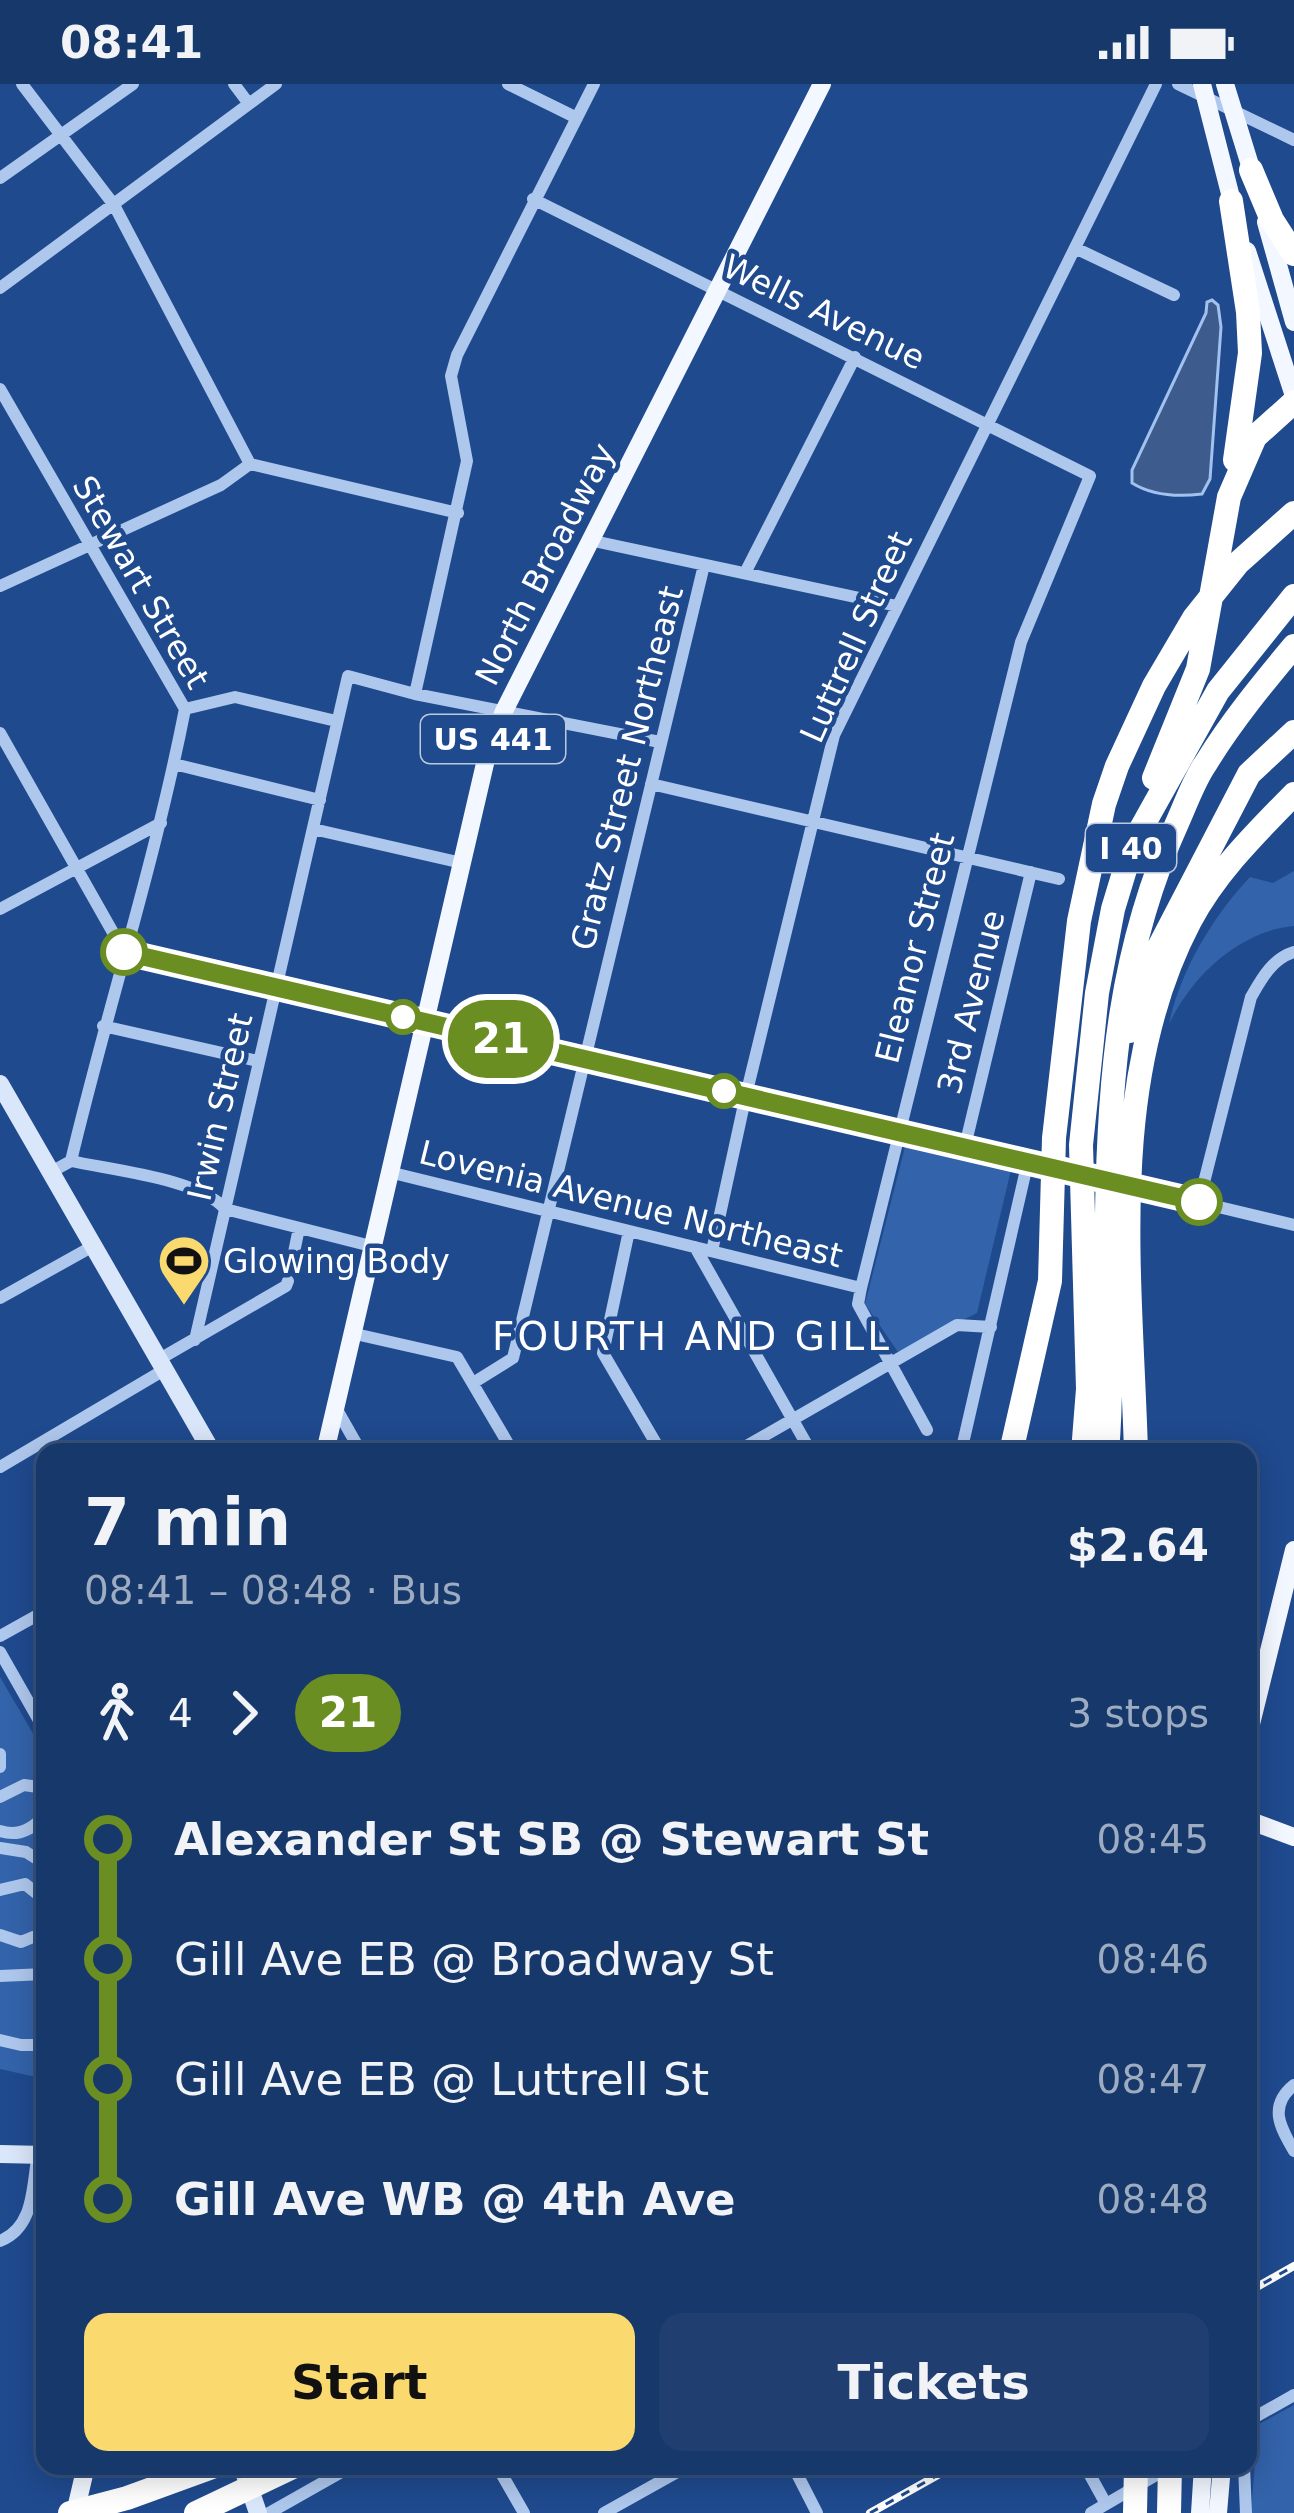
<!DOCTYPE html>
<meta charset="utf-8">
<style>
:root{--surface:#17386a;--page:#203f70;--text:#f1f3f6;--muted:#9eacc1;--line:#36527e;--accent:#fad96e}
body{margin:0;font-family:"DejaVu Sans",sans-serif;background:var(--page);color:var(--text);height:100vh;display:flex;flex-direction:column;font-size:45px;white-space:nowrap}
*{box-sizing:border-box;margin:0}
p{font-size:39px;color:var(--muted)}
.icon{flex:none;width:66px;height:66px;fill:none;stroke:currentColor;stroke-width:2;stroke-linecap:round;stroke-linejoin:round}
.map{position:relative;flex:1;overflow:hidden}
.drawer{position:absolute;left:36px;top:1359px;width:1221px;height:1032px;display:flex;flex-direction:column;background:var(--surface);border-radius:24px;box-shadow:0 6px 30px #0003,0 0 0 3px var(--line)}
.drawer>*{flex:none}
.badge{padding:0 24px;border-radius:39px;font-size:42px;line-height:78px}
.map>.badge{position:absolute;translate:-50% -50%;box-shadow:0 0 0 6px #fff}
.legs{display:flex;align-items:center;gap:18px;height:132px;padding:0 48px;font-size:39px}
.legs p{margin-inline-start:auto}
.summary{display:flex;align-items:center;justify-content:space-between;height:204px;padding:0 48px}
h1{font-size:66px;font-weight:700;line-height:90px}
.primary-button{display:flex;gap:24px;margin-top:auto;padding:24px 48px}
.primary-button a{flex:1;height:138px;border-radius:24px;background:var(--accent);color:#111;font-size:48px;font-weight:700;line-height:138px;text-align:center}
.primary-button a+a{background:var(--page);color:var(--text)}
ul{padding:0 48px;list-style:none}
li{display:flex;align-items:center;gap:42px;height:120px;font-size:45px}
li i{display:grid;place-items:center;width:18px;height:100%;margin:0 15px;background:currentColor}
li i::after{content:'';width:30px;height:30px;margin:-15px;border:9px solid;border-radius:50%;background:var(--surface)}
li p{margin-inline-start:auto}
li:first-child i{background:linear-gradient(#0000 50%,currentColor 0)}
li:last-child i{background:linear-gradient(currentColor 50%,#0000 0)}
.status{display:flex;justify-content:space-between;align-items:center;height:84px;padding:0 60px;background:var(--surface);direction:ltr}
.status svg{height:33px;fill:currentColor}
.map>svg:first-child{display:block}
</style>
<div class="status"><b>08:41</b><svg viewBox="0 0 49 12"><path d="M0 12V9h3v3zM5 12V6h3v6zM10 12V3h3v9zM15 12V0h3v12zM26 1h20v11H26zM47 4h2v5h-2z"/></svg></div>
<div class="map">
<svg width="1294" height="2429" viewBox="0 0 1294 2429">
<rect width="100%" height="100%" fill="#1f4a8e"/>
<path fill="#3363ab" d="M1294 787V842C1239 847 1192 892 1169 940 1180 887 1213 832 1250 793L1273 799Z
M905 1063 1011 1086 977 1229 898 1268 865 1220Z
M0 1593 45 1670V1995L0 1985Z
M1294 2321V2429H1251L1255 2378 1248 2366V2346Z"/>
<path fill="#3d5b8c" stroke="#a1c1ee" stroke-width="3" d="M1212 216 1218 221 1221 243 1210 395 1202 410C1178 413 1153 412 1132 399V386L1206 229 1207 218Z"/>
<g fill="none" stroke-linecap="round" stroke-linejoin="round">
<path stroke="#aec7ec" stroke-width="12" d="M22 0 114 121 250 380
M234 0 249 20
M508 0 577 34
M1178 0 1294 56
M0 94 133 0
M533 115 1090 392 1021 558 861 1204 858 1220 927 1346
M1077 165 1174 211
M0 204 276 0
M0 305 185 625C155 778 107 926 71 1077
M589 456 897 522
M745 489 855 273
M0 502 221 401 250 380 458 429
M415 610 467 377 451 292 457 271 594 0
M185 625 235 613 336 637
M0 649 124 868 1111 1097
M174 680 320 716
M651 700 1059 795
M313 745 462 779
M0 825 161 739
M103 942 258 977
M965 1062 1031 788
M51 1088 71 1077C111 1086 200 1095 225 1125L371 1162
M389 1088 861 1204
M1131 1102 1294 1141
M1199 1118 1251 913C1262 894 1272 875 1294 868
M629 1147 603 1269 661 1368
M695 1163 811 1368
M712 1167 746 1011 834 651 1156 0
M291 1183 299 1144
M0 1214 95 1161
M351 1249 457 1273 513 1368
M195 1256 348 592 415 610 660 658
M158 1276 286 1202 288 1197
M473 1299 513 1274 704 481
M336 1324 361 1368
M736 1368 957 1241 991 1243
M961 1368 1028 1077
M0 1383 164 1286
M0 1552 45 1527
M0 1568 45 1647
M0 1670V1683
M0 1713 24 1701 45 1704
M0 1747C18 1753 33 1745 45 1731
M0 1764 26 1768 45 1780
M0 1806 25 1800 45 1816
M0 1851 21 1858 38 1851 45 1841
M0 1892 45 1890
M0 1956 21 1961H45
M1294 2001C1268 2022 1280 2043 1294 2067
M0 2157C35 2143 32 2102 38 2069
M1248 2337 1294 2311
M497 2382 524 2429
M793 2382 817 2429
M1085 2382 1106 2420
M1244 2382 1246 2429
M269 2429 352 2382
M604 2429 688 2382
M1091 2429 1168 2384"/>
<path stroke="#dae6f9" stroke-width="18" d="M0 1000 212 1368
M0 2070 45 2071
M242 2382 258 2429"/>
<path stroke="#f3f7ff" stroke-width="18" d="M1202 0 1235 129
M1225 0 1254 94
M1266 138 1294 238
M1247 167 1294 312
M325 1368 487 671 504 627 822 0
M1248 1652 1294 1466
M1248 1736 1294 1753
M75 2429 86 2382
M1200 2429 1203 2382
M1218 2429 1222 2382"/>
<path stroke="#fff" stroke-width="24" d="M1251 86 1272 136 1294 170
M1231 117 1248 228 1250 269 1235 376
M1154 694 1198 585 1229 413 1255 353 1294 318
M1130 947 1145 890 1249 690 1294 648
M1011 1368 1050 1197 1054 1054 1079 837 1104 720 1117 682 1154 602 1194 534 1238 479 1294 429
M1083 1368 1088 1305 1081 1061 1097 909 1113 825 1133 759 1218 607 1294 512
M1107 1368C1114 1289 1107 1209 1107 1130 1109 991 1120 864 1178 737 1187 717 1194 696 1206 679 1231 638 1263 599 1294 562
M1136 1368C1131 1193 1105 998 1190 837 1216 788 1256 749 1294 710
M70 2429 127 2414 215 2382
M196 2429 295 2382
M1135 2429 1136 2382
M1169 2429 1170 2382"/>
<g stroke="#fff" stroke-width="8">
<path id="rail" d="M1248 2208 1294 2182
M870 2429 954 2382"/>
</g>
<use href="#rail" stroke="#1f4a8e" stroke-width="3" stroke-dasharray="9" stroke-linecap="butt"/>
</g>
<g fill="none" stroke-linecap="round" stroke-linejoin="round">
<g stroke="#fff" stroke-width="27">
<path id="line-1" d="M124 868 1199 1118"/>
</g>
<use href="#line-1" stroke="#6b8e23" stroke-width="18"/>
</g>
<defs>
<g id="stadium-pin" transform="scale(2.7)"><path d="M0 17L-7.5 6A9.5 9.5 0 1 1 7.5 6Z" fill="#fad96e" stroke="#1f4a8e"/><path d="M0-5a6.5 5 0 1 0 0 10a6.5 5 0 1 0 0-10ZM-3.5-1.8h7v3.6h-7Z" fill="#111"/></g>
</defs>
<g fill-rule="evenodd">
<use href="#stadium-pin" x="184" y="1177"/>
</g>
<g fill="#fff" stroke="#6b8e23" stroke-width="6">
<circle cx="124" cy="868" r="21"/>
<circle cx="403" cy="933" r="15"/>
<circle cx="724" cy="1007" r="15"/>
<circle cx="1199" cy="1118" r="21"/>
</g>
<g text-anchor="middle" dominant-baseline="central" stroke-width="9" stroke-linejoin="round" paint-order="stroke">
<g fill="#1f4a8e" stroke="#bcc9dd" stroke-width="3">
<rect x="421" y="631" width="144" height="48" rx="9"/>
<rect x="1086" y="740" width="90" height="48" rx="9"/>
</g>
<g font-size="30" font-weight="bold" fill="#fff">
<text x="493" y="655">US 441</text>
<text x="1131" y="764">I 40</text>
</g>
<g font-size="33" fill="#fff" stroke="#1f4a8e">
<text transform="translate(824 228) rotate(26)">Wells Avenue</text>
<text transform="translate(545 480) rotate(-63)">North Broadway</text>
<text transform="translate(141 498) rotate(60)">Stewart Street</text>
<text transform="translate(856 553) rotate(-66)">Luttrell Street</text>
<text transform="translate(627 684) rotate(-76)">Gratz Street Northeast</text>
<text transform="translate(915 864) rotate(-76)">Eleanor Street</text>
<text transform="translate(971 918) rotate(-76)">3rd Avenue</text>
<text transform="translate(220 1023) rotate(-77)">Irwin Street</text>
<text transform="translate(631 1120) rotate(14)">Lovenia Avenue Northeast</text>
</g>
<g font-size="33" fill="#fff" stroke="#1f4a8e" text-anchor="start">
<text x="223" y="1177">Glowing Body</text>
</g>
<g font-size="39" letter-spacing="3" fill="#fff" stroke="#1f4a8e">
<text x="692" y="1252">FOURTH AND GILL</text>
</g>
</g>
</svg>
<b class="badge" style="left:501px;top:955px;background:#6b8e23;color:#fff">21</b>
<section class="drawer">
<div class="summary"><div><h1>7 min</h1><p>08:41 – 08:48 · Bus</p></div><b>$2.64</b></div>
<div class="legs"><svg class="icon" aria-label="walk" viewBox="0 0 24 24"><circle cx="13" cy="4" r="2"/><path d="M13 8l-2 6 4 7M11 14l-3 7M7 12l3-4h3l4 4"/></svg>4<svg class="icon" aria-label="forward" viewBox="0 0 24 24"><path d="M9 5l7 7-7 7"/></svg><b class="badge" style="background:#6b8e23;color:#fff">21</b><p>3 stops</p></div>
<ul>
<li><i style="color:#6b8e23"></i><b>Alexander St SB @ Stewart St</b><p>08:45</p></li>
<li><i style="color:#6b8e23"></i><span>Gill Ave EB @ Broadway St</span><p>08:46</p></li>
<li><i style="color:#6b8e23"></i><span>Gill Ave EB @ Luttrell St</span><p>08:47</p></li>
<li><i style="color:#6b8e23"></i><b>Gill Ave WB @ 4th Ave</b><p>08:48</p></li>
</ul>
<div class="primary-button"><a>Start</a><a>Tickets</a></div>
</section>
</div>
